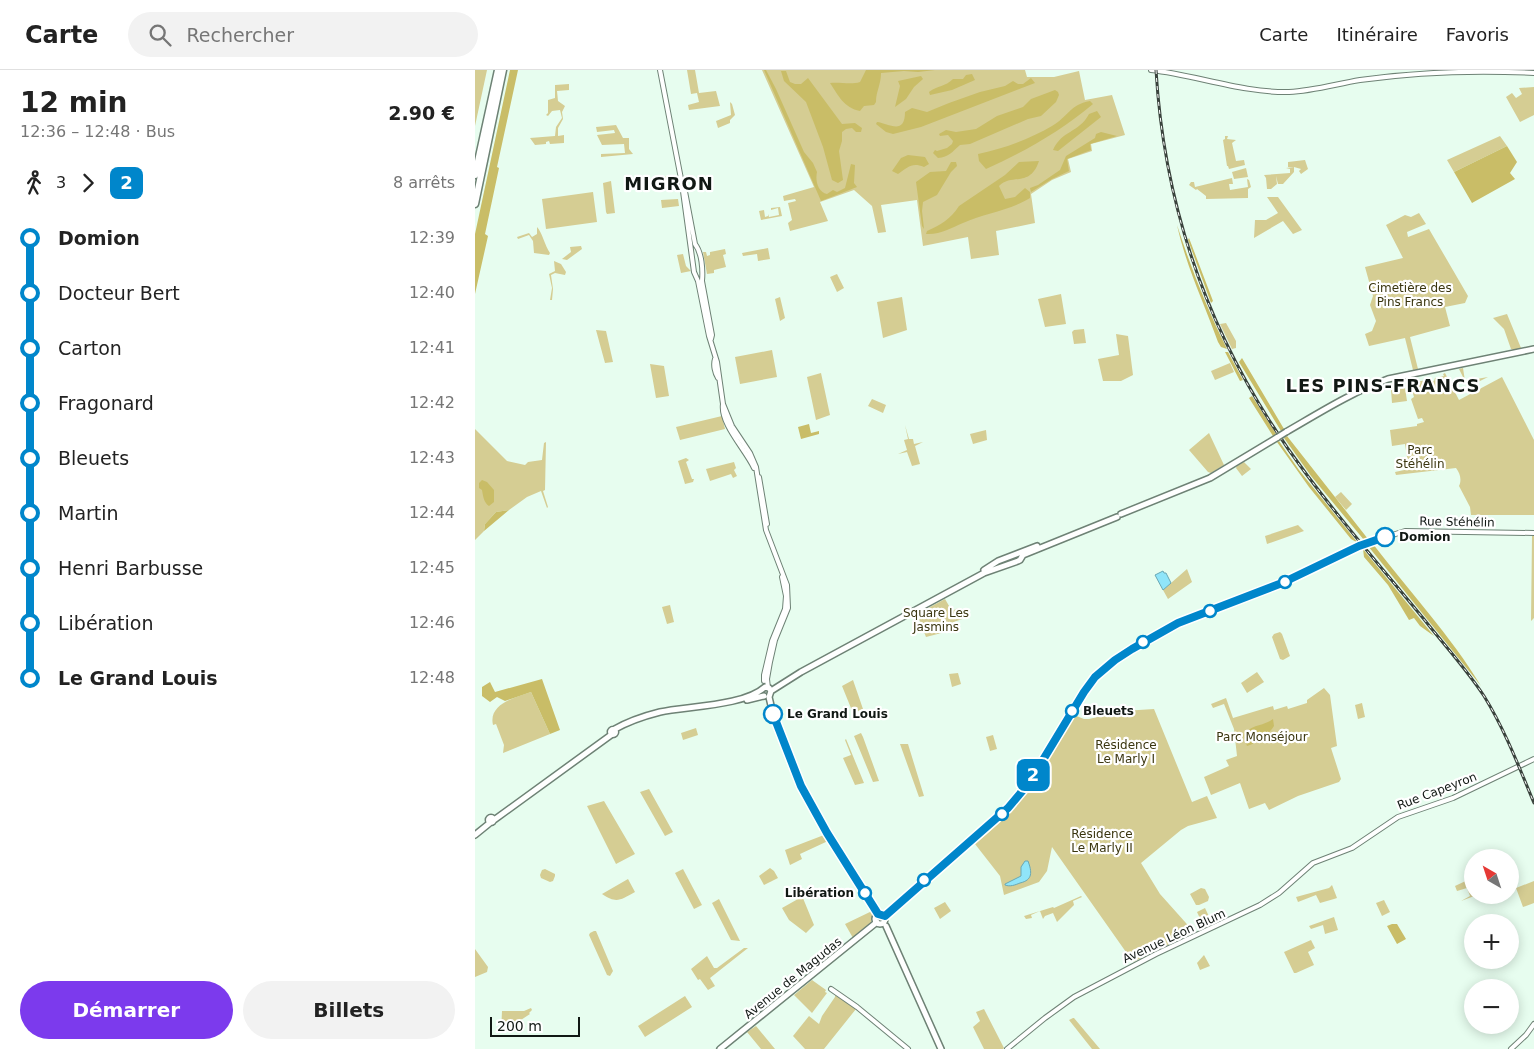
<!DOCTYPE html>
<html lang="fr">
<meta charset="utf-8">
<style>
:root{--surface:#fff;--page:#f2f2f2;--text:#222;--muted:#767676;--line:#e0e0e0;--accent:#7c3aed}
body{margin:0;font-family:"DejaVu Sans",sans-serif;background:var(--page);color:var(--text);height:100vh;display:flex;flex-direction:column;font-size:19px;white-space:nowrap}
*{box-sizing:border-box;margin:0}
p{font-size:16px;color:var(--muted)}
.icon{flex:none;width:28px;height:28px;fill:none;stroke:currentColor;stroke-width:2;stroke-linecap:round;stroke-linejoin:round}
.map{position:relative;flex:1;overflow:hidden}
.side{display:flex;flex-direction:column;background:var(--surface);width:475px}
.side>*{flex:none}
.badge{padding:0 10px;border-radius:8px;font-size:18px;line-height:32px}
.needle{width:32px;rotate:321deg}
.tools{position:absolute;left:989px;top:779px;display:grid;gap:10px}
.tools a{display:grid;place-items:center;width:55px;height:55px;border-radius:50%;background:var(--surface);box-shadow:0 2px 12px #0003;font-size:25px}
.scale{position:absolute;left:15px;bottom:12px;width:90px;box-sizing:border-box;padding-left:5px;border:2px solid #111814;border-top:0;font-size:14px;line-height:18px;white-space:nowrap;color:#111814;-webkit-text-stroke:4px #fff;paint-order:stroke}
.map>.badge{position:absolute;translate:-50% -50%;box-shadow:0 0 0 2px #fff}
.legs{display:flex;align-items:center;gap:8px;height:55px;padding:0 20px;font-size:16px}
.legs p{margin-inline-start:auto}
.summary{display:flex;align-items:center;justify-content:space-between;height:85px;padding:0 20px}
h1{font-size:28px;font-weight:800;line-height:38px}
.button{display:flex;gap:10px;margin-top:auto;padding:10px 20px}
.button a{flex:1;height:58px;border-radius:30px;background:var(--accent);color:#fff;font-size:20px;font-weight:800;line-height:58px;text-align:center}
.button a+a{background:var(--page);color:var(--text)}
ul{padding:0 20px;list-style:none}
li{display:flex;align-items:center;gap:18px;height:55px;font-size:19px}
li i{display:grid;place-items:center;width:8px;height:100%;margin:0 6px;background:currentColor}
li i::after{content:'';width:12px;height:12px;margin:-6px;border:4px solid;border-radius:50%;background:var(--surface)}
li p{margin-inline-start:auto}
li:first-child i{background:linear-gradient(#0000 50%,currentColor 0)}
li:last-child i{background:linear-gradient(currentColor 50%,#0000 0)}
header{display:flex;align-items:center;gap:30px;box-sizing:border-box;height:70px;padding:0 25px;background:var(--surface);border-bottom:1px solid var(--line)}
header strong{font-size:24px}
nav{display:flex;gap:28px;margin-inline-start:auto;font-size:18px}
.search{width:350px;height:45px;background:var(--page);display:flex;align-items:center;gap:12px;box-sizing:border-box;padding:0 18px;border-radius:28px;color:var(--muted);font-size:19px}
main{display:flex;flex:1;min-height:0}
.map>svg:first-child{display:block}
</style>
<header>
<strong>Carte</strong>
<div class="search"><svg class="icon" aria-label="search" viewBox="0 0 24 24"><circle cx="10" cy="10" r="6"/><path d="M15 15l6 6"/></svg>Rechercher</div>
<nav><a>Carte</a><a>Itinéraire</a><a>Favoris</a></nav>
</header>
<main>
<section class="side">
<div class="summary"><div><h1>12 min</h1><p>12:36 – 12:48 · Bus</p></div><b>2.90 €</b></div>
<div class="legs"><svg class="icon" aria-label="walk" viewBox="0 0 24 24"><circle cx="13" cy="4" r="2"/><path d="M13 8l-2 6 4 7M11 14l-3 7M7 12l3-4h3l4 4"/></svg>3<svg class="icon" aria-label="forward" viewBox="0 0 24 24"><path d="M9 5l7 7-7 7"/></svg><b class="badge" style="background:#0086cb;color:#fff">2</b><p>8 arrêts</p></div>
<ul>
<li><i style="color:#0086cb"></i><b>Domion</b><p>12:39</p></li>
<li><i style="color:#0086cb"></i><span>Docteur Bert</span><p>12:40</p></li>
<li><i style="color:#0086cb"></i><span>Carton</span><p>12:41</p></li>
<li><i style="color:#0086cb"></i><span>Fragonard</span><p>12:42</p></li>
<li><i style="color:#0086cb"></i><span>Bleuets</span><p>12:43</p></li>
<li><i style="color:#0086cb"></i><span>Martin</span><p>12:44</p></li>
<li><i style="color:#0086cb"></i><span>Henri Barbusse</span><p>12:45</p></li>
<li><i style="color:#0086cb"></i><span>Libération</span><p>12:46</p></li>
<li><i style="color:#0086cb"></i><b>Le Grand Louis</b><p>12:48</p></li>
</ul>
<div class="button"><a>Démarrer</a><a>Billets</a></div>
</section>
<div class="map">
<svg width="1059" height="979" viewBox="0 0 1059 979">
<rect width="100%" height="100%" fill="#e7fdef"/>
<path fill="#d5cd93" d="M0 0H12L0 56Z
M212 0H220L224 23 241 21 245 36 214 40 213 35 224 32 222 23 216 24Z
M287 0H550L552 7H579L604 1 610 30 637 25 650 65 616 74 617 81 593 89 596 102 577 110 556 124 560 153 521 161 524 185 496 189 493 167 448 176 442 130 406 135 411 162 403 163 397 136 379 120 345 132 353 151 315 161 313 153 317 150 313 133 321 131 320 129 309 131 308 126 339 117Z
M94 14V20L82 21 83 31 90 36 87 42 88 49 83 58V66L89 65V73L75 74 74 71 71 72V74L60 75 55 68 80 66 81 57 87 48 85 40 77 41 73 46 71 45 73 43V30L80 28V15Z
M1059 17V45L1045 52 1031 27 1037 23 1041 28 1047 24 1044 18Z
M255 32 257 34 260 45 255 50V53L243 58 241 51 256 45Z
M141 55 148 68H154V79L158 84 126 87V84L150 83 149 74 127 75 122 65 140 63 139 60 122 62 121 57Z
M750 66H753L752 69 761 70 757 73 761 91 769 90 770 95 754 99 753 96H752L748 70 750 69Z
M1025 66 1032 76 979 102 972 90Z
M830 90 833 99 826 104 824 101 826 99 819 97H813V92Z
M819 97V102L808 114H803L801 106 802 114 796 119H792L791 108 789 105 815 103V99L811 98Z
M771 98 773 107 759 109 757 102Z
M198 106 200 115 185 116V107Z
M757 108 758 114H754L755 120 773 117 772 109 774 110 776 117 773 119V128L731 129V126L722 119 721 120 714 115 716 112H719L720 117Z
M136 111 140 143 132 144 131 142 128 113Z
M118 122 122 152 71 159 67 129Z
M792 127H803L827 160 818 164 808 151 779 168 780 150H791L803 143Z
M203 129 204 136 187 138 186 130Z
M305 137 307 146 286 150 284 141 289 140 290 147 293 146V144L294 147 304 145 303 138 296 140V138Z
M944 143 951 154 932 162 933 167 954 159 993 226 990 233 970 237 975 256 935 267 943 299 938 300 930 268 894 276 890 264 897 261 901 251 895 235 898 226 890 197 928 188 911 155 930 145 936 147Z
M62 157C67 162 70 176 75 183L74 185 59 183 58 171 54 165 43 169 42 167 54 163 57 167 62 164Z
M106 176 107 179 92 190 87 189 96 182 95 177Z
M293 178 295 189 283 191 282 184 268 186 267 183Z
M250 179 251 184 248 185 251 197 239 200V203L232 204 228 182H231L232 186 235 185V182Z
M208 184 211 196 216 201 206 203 202 185Z
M79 191 86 194 91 202 90 205 80 203 76 205 78 219 77 230H75L77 218 74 204 80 201Z
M362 204 369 218 362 222 355 207Z
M586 224 591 254 570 257 563 229Z
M305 227 310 248 305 251 300 229Z
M427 227 432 260 408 268 402 232Z
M1032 244 1046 278 1039 280 1036 279 1029 259 1018 248Z
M751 253 761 271V278L757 279 745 254Z
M609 259 611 273 599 274 597 262 599 260Z
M121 260 131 261 138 292 130 293Z
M641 264 653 266 658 305 646 311H628L623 289 644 285Z
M297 280 302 307 265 314 260 287Z
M755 293 759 302 740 310 736 301Z
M175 294 189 296 194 326 181 328Z
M988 298 990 311 1013 307 993 317 984 299Z
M346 303 355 345 341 350 332 307Z
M970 303 984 330 1027 307 1059 370V445H996L995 437 984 416C987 410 985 403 981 398L921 405 920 402 934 399 930 374 917 376 915 360 942 356V354L949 352 947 348 943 349 936 329 939 327 936 317 939 312 953 310 959 311 960 308 969 306 968 304Z
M930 318 932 331 917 333 916 320Z
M397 329 411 335 408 343 393 336Z
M247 346 250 359 205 370 201 357Z
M430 355 434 369H438L439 374 448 372 440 376 445 394 437 396 432 382 423 384 432 380 429 370 433 369Z
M0 359 32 391 50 395 53 392 67 390 69 373 71 372 70 420 68 421 73 437 72 438 66 421 52 427 34 440 21 442 10 454 9 461 0 470Z
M511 360 512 370 498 374 495 364Z
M734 363 749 395 736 403 733 402 714 380Z
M211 388 214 390 211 392 217 409H219L218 412 210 414 203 391Z
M259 392 261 398 259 400 262 406 258 408 256 404 235 411 231 399Z
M769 392 776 399 767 406 761 398 762 396Z
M866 422 877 434 871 440 860 427Z
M823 455 829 461 792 474 790 466Z
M1057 466H1059V548L1056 551Z
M712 499 717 512 693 529 688 520Z
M470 529 477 541 483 538 487 545 490 546V548L476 553 478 560 451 567 442 544Z
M195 535 199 552 192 554 187 537Z
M805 562 807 564 815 586 808 590 805 589 797 567 799 564Z
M782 602 789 612 772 623 766 613Z
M483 603 486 614 477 617 474 604Z
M378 610 388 639 378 643 367 616Z
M849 618 855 625 862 676 856 678 866 709 864 712 823 726 794 740 790 733 774 739 765 713 736 725 729 707 754 696 751 690 762 686 759 659 749 634 738 638 736 634 751 628 758 648 798 636 799 640 812 636 813 639 832 633V630Z
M56 622 75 664 28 683 29 675 21 654 18 655C13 634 41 627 56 622Z
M887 633 890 647 883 649 880 635Z
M679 639 717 732 732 726 742 748 713 756 706 760 666 793 685 824 719 862 658 892 577 777 572 801 564 812 529 825 525 806 500 774C522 756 542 736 558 713L560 714 564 710 565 701 569 698 599 645 609 649H614L648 641Z
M221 658 223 665 208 670 206 663Z
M386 663 388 667 404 711 398 712 379 666Z
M518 665 522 679 515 681 511 667Z
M371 669 389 713 380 715 368 688 376 685 370 670Z
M425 674H433L449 726 444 727Z
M174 719 198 762 190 766 165 722Z
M129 731 160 784 141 794 112 736Z
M349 765 353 771 325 784 327 789 315 795 310 780Z
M295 798 299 801 303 808 289 815 284 806Z
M70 799 80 804V806L78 811 75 812 66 808 65 805 67 800Z
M208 799 227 835 219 839 200 803Z
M997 808 998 825H1002L986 831 995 826 992 818 982 821 980 816Z
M153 809 160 822C145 830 142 834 127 824Z
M1059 811V833L1048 837 1041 818Z
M857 815 862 828 859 829 845 833 841 825 823 832 821 827 854 818Z
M323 816 339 855 331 863 314 850 307 838 323 829 324 825 321 817Z
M726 818 730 819 734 827 733 831 724 835H721L715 824Z
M606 826 607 827 598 831 599 835 582 852 578 843 570 846 568 849 565 841 556 845 557 848 551 849 549 846 578 837 579 838Z
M244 829 265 871 256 870 237 833Z
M909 830 915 842 907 846 901 833Z
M470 832 476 841 465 849 459 838Z
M730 838 738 855 730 859 722 842Z
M397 841 398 844 396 853 378 868 370 854Z
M859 847 863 860 850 864 848 855 836 859 834 856Z
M119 861H121L138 901 135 906 132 905 114 865 115 863Z
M836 870 840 878 833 882 839 895 821 903H819L809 882Z
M269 878H273L235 908 240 916 233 920 225 909 223 910 216 899 232 886 239 898H242Z
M0 879 13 897 12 902 0 907Z
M729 885 735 896 725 900 722 893Z
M337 910 351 920 350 922 352 923 337 943 319 925Z
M360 925 381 939 349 979H330L318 966 334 946 344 954 347 946 360 927Z
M210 926 217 937 170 967 163 956Z
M56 938 57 940 54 943 55 944 26 963 27 941H49Z
M509 939 529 978 528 979H509L498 957 505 951 501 942Z
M598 948H599L625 979H617L594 950Z
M281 956 300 979H286L272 962Z"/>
<path fill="#c9bd67" d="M35 0H43L22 97 24 98 10 164 13 166 0 224V164Z
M289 0H291L301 19 329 82 338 93 342 102C340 111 343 122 352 124L358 120 362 122 370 118 376 94 380 95 379 113 382 117 346 131Z
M391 0H460L443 2 429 1 406 3C406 15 401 21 401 32L399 35 389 36 385 41C369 38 363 25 355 13 366 12 376 15 385 12Z
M306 1H311L315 12 320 14H326L333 8 367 54 380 53 387 58 386 62H381L377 58 371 59 367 62V71L364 81 368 110 363 113 357 110 348 77 331 32 309 11Z
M497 4 500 10 477 20 455 25 454 22C463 15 470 17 478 9H488L491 5Z
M446 6 448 9 439 17 431 29 420 37 425 16 423 11Z
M556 8 560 13 446 57 418 64 411 62 401 54 402 52C413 53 430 66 430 42L437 38 452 42 474 33 505 22 530 16 538 11 543 14H548Z
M580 20 583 22 584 25 581 32 566 46 553 49 495 74 485 75C477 82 474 87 463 88L458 83 460 80 462 81 472 78 477 74 478 71 473 65 465 66 464 64 471 60 481 62 501 59 522 46 548 37 556 29Z
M615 31 618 34C586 61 549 82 511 99L504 91 503 84C527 79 555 69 577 56 593 47 594 35 615 31Z
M622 41 626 47 583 81 578 80C587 60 604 63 614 44Z
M626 62 642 66 615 74 616 80 592 89 594 101 577 109 556 122 555 118 563 115 585 100 591 86 620 68 621 64Z
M1032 76 1042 92 1035 103 1040 109 997 133 979 102Z
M433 85 450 87 454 94 449 97C437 92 433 97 423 104L417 101 426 88Z
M564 91C555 118 537 103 524 116L530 129 540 127 550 118 555 122V128C534 141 510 143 488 153 476 158 465 165 451 164L452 161C465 155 476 149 484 136L530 105 544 92Z
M476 92H481L482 96 476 102 462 125 448 132 447 141 449 159 447 156 441 112 455 102 471 101Z
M702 155C716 198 732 239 752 279L746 277 743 272C729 233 711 196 702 155Z
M714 168 738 231 736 233 713 170Z
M750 282H753L768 310 765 311Z
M767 288 809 359 806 361 764 292Z
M777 326 801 364 798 366 774 328Z
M334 354 336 363 344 361V364L326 369 323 357Z
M812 366 893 469 889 470 836 406 809 368Z
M804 371 824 400 883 473 876 469 834 417 802 372Z
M7 410 12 412 19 420V432L14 436C9 433 8 426 7 420L4 418V413Z
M34 440 9 461 10 454 21 442Z
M898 474C934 521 976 566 1006 616L893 476Z
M888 479 959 566 945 556 939 548 934 550 913 515 889 487Z
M67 609 85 660 75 664 56 622 30 631 22 627 15 632 7 626V617L15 612 20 622Z
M798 649 799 656C793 665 783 673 772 676L768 665C779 653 786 657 798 649Z
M917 854H922L931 869 922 874 912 856Z"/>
<path fill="#90e5f9" stroke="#6aa8b4" d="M688 501 689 503H691L696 513 688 520 680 505Z
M550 791H553C557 802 558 810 545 813 540 815 535 817 530 815V814L546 806V797Z"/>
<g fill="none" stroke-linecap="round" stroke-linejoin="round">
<g stroke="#6e8275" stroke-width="6">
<path id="minor" d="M185 0 207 114 219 202 223 211 234 266 242 292 248 334 257 356 275 383 281 397 291 460 312 515 313 538 300 570 295 592 292 609 293 618
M676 0C721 5 768 23 814 22 838 21 861 14 885 10 943 2 1001 0 1059 3
M207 114 209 116 220 174C227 183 228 200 227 211L237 265 236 269
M240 289C238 295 240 303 243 308
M248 334C245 354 271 380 279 398
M284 407 292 454
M895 472 930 461 1059 463
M289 611V605L297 571 310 539 311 526 307 507
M409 846C432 825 455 806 478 786 500 768 524 750 542 727 577 685 594 627 638 592 682 557 736 541 788 521 821 508 852 492 884 477
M356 919 382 937 433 979
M532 979 570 948 599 927 681 884 785 835 804 823 838 793 877 778 923 747 978 728 1059 689
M1036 979 1051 965 1059 954"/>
</g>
<g stroke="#6e8275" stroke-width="8">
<path id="major" d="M811 362C844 343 877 322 913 309L1059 279
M646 444 735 408 803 367
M509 500 523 491 562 476
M296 621 326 602 509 503 543 491 545 490 548 485 642 447
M272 630 289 626
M135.5 662a2.5 2.5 0 1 1 5 0a2.5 2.5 0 1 1-5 0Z
M138 660C152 652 169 646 185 642 213 636 269 636 290 617L294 618 296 621 294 627 298 644 326 716 352 763 403 844
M13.5 750a2.5 2.5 0 1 1 5 0a2.5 2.5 0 1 1-5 0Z
M19 750 136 665
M0 765 16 752
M400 849a5 5 0 1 1 10 0a5 5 0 1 1-10 0Z
M411 856 466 979
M245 979 402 852"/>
</g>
<g stroke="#6e8275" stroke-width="9">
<path id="highway" d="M0 105 23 0
M0 134 28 0"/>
</g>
<use href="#minor" stroke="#fff" stroke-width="4"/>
<use href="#major" stroke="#fff" stroke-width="5"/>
<use href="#highway" stroke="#fff" stroke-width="6"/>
<g stroke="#39423c" stroke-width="3">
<path id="rail" d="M681 0C690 151 741 284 832 405 870 456 912 504 952 553 971 577 992 600 1009 626 1030 660 1044 697 1059 733"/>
</g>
<use href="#rail" stroke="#fff" stroke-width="1" stroke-dasharray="4" stroke-linecap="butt"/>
<g stroke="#6e8275" stroke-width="6" stroke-linecap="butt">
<path id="minor-bridge" d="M884 477 895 472"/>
</g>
<g stroke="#6e8275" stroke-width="8" stroke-linecap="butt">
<path id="major-bridge" d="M803 367 811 362"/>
</g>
<use href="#minor-bridge" stroke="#fff" stroke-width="4"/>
<use href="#major-bridge" stroke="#fff" stroke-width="5"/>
</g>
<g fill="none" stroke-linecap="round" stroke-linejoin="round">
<g stroke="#fff" stroke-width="11">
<path id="line-1" d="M298 644 326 716 352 763 403 844 410 846 533 738 554 713 609 622 620 607 640 590 657 579 703 553 807 513 884 476 910 467"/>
</g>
<use href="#line-1" stroke="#0086cb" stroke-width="8"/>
</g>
<g fill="#fff" stroke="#0086cb" stroke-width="2.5">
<circle cx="910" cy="467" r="9"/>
<circle cx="810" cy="512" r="6"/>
<circle cx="735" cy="541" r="6"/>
<circle cx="668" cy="572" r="6"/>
<circle cx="597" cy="641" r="6"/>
<circle cx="298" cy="644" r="9"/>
<circle cx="527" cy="744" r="6"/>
<circle cx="449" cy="810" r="6"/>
<circle cx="390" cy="823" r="6"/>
</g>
<g text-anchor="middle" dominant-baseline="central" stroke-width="4.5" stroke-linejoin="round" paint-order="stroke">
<g font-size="12" fill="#3a350f" stroke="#fff">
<text x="935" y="218">Cimetière des<tspan x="935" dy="14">Pins Francs</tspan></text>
<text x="945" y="380">Parc<tspan x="945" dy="14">Stéhélin</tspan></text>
<text x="461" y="543">Square Les<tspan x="461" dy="14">Jasmins</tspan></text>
<text x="787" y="667">Parc Monséjour</text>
<text x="651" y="675">Résidence<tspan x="651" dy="14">Le Marly I</tspan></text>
<text x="627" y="764">Résidence<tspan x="627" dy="14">Le Marly II</tspan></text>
</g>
<g font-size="12" fill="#111814" stroke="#fff">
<text transform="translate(982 452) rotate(1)">Rue Stéhélin</text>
<text transform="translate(962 721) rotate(-21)">Rue Capeyron</text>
<text transform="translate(699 866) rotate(-25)">Avenue Léon Blum</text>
<text transform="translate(318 908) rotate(-39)">Avenue de Magudas</text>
</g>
<g font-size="12" font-weight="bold" fill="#111814" stroke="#fff" text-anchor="start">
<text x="924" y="467">Domion</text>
<text x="608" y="641">Bleuets</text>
<text x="312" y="644">Le Grand Louis</text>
<text x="379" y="823" text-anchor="end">Libération</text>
</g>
<g font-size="18" font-weight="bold" letter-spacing="1" fill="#111814" stroke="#fff">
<text x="194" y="113">MIGRON</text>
<text x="908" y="315">LES PINS-FRANCS</text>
</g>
</g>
</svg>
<div class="tools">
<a><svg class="needle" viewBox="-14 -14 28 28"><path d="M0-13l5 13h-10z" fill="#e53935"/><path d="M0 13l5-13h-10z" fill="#767676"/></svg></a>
<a>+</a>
<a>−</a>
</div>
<div class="scale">200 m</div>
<b class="badge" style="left:558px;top:705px;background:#0086cb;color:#fff">2</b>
</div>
</main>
